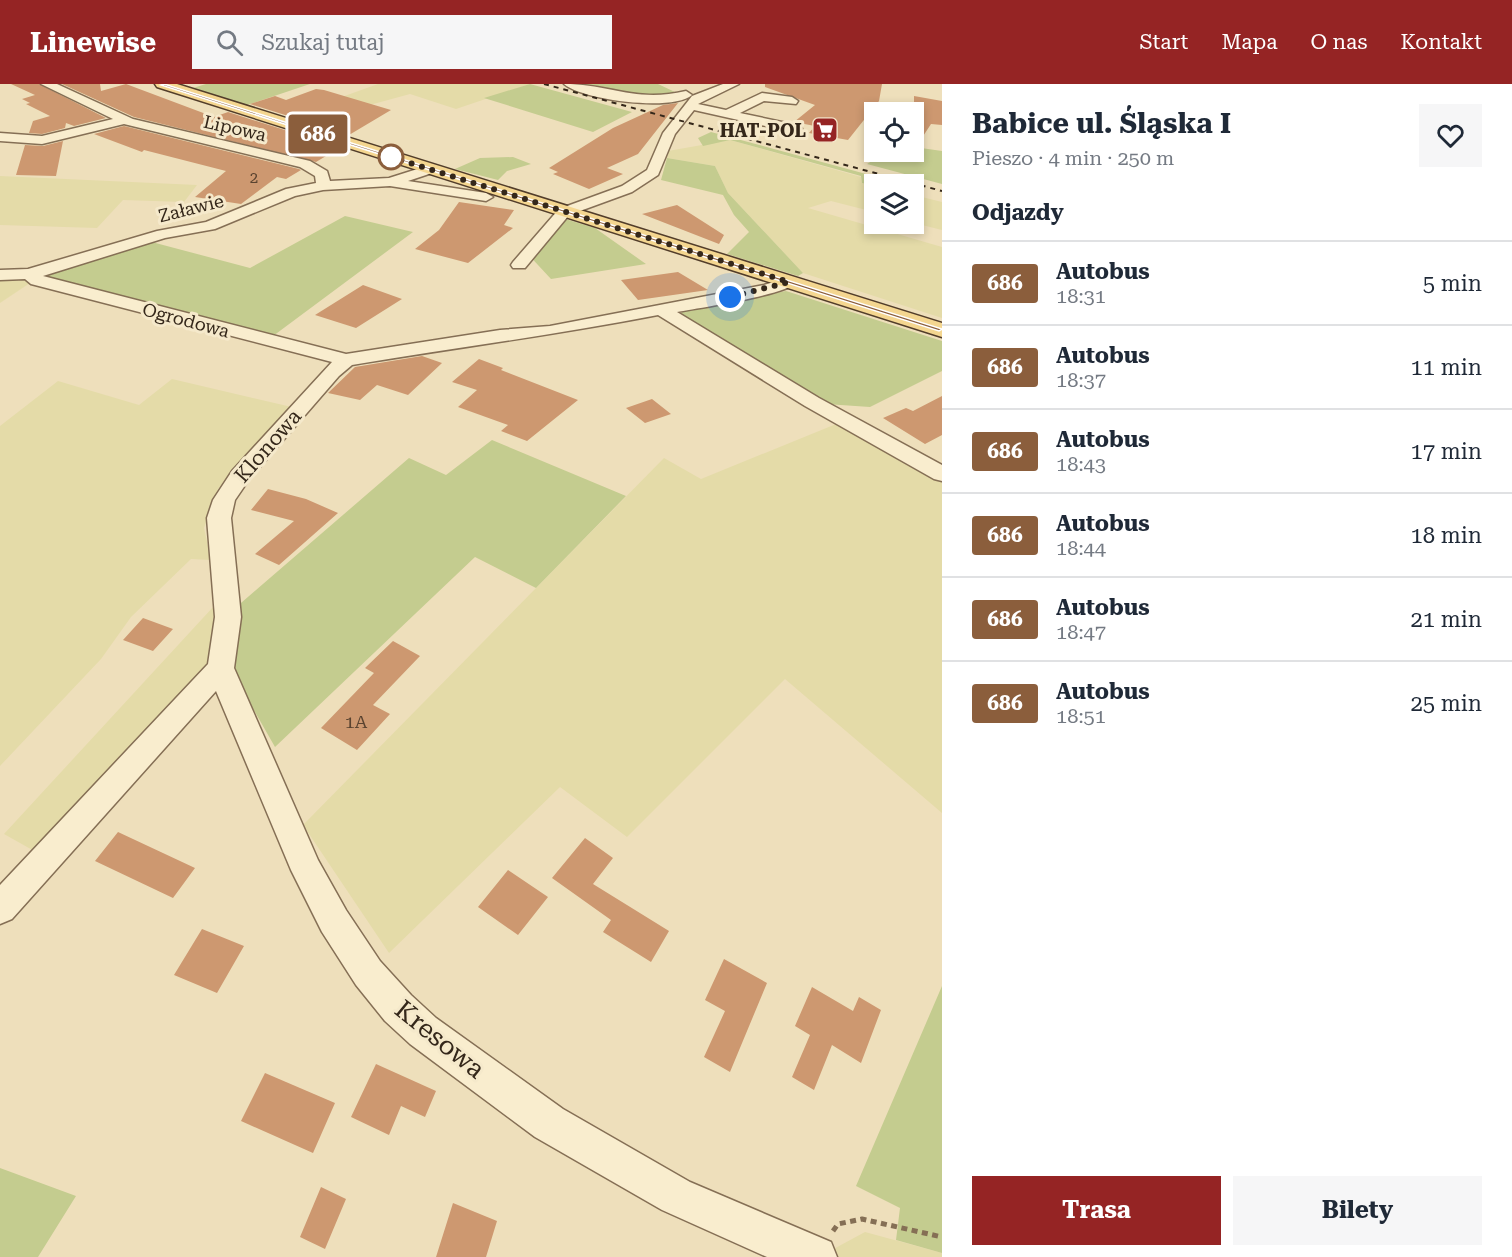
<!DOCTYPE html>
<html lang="pl">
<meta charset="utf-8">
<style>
:root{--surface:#fff;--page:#f6f6f7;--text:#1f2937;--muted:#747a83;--line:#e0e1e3;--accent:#952424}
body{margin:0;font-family:"Roboto Serif",serif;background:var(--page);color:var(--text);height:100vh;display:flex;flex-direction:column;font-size:22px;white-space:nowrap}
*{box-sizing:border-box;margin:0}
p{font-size:20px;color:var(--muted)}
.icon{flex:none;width:33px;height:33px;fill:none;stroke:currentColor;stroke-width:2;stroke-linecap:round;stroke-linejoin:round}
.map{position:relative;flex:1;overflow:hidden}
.details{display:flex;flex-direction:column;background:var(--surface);width:570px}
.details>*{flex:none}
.badge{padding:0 12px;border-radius:4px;font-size:21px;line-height:39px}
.fabs{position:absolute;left:864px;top:18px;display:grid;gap:12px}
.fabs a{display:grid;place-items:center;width:60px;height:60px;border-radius:0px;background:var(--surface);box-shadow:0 3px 9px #0003;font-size:30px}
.you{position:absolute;width:30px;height:30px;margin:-15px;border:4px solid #fff;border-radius:50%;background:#1a73e8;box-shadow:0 0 0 9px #1a73e833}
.map>.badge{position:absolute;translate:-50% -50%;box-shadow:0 0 0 3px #fff}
h2{padding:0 30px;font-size:22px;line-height:54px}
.round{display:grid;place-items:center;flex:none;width:63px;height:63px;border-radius:0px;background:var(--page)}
.overview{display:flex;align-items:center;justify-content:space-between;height:102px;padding:0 30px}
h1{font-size:28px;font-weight:700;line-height:45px}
.action{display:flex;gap:12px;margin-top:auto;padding:12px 30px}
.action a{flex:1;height:69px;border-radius:0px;background:var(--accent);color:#fff;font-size:24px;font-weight:700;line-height:69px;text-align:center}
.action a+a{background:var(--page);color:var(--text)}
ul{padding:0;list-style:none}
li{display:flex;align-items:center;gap:18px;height:84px;padding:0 30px;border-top:2px solid var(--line)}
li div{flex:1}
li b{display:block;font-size:22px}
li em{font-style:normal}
li .badge{min-width:66px;font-weight:700;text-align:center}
header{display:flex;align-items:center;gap:36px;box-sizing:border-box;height:84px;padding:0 30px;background:var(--accent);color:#fff}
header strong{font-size:28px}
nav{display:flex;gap:33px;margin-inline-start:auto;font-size:21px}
.search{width:420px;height:54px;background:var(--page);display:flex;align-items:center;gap:15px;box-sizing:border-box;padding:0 21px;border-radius:0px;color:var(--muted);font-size:22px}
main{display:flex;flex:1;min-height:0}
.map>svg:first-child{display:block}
</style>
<header>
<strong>Linewise</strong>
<div class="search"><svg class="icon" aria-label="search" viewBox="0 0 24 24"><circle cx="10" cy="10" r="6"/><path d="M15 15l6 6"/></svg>Szukaj tutaj</div>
<nav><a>Start</a><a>Mapa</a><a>O nas</a><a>Kontakt</a></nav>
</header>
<main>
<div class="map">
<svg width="942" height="1173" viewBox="0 0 942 1173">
<rect width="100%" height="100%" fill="#eedfbb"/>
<path fill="#e4dba8" d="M378 0H530L456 25 410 10 366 22 315 43 286 33Z
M730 56 861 93 862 99 874 102V128L831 117 808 124 942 163V234L803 189 728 109 715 82 667 74 668 67Z
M0 92 197 101 184 118 123 116 97 144 0 141Z
M914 111 942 118V146L914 139Z
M17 194 30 199 0 219V195Z
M172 295 296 324 218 405 204 444 211 476 191 475 131 533 101 575 0 682V342L58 297 139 321Z
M841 338 942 397V729L785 595 627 753 560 703 389 869 303 741 664 374 701 395Z
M214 522 216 555 211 582 36 768 4 750Z
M865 1148 942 1169V1173H827L828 1168Z"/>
<path fill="#c4cc8f" d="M206 0H310L247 21 193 4Z
M530 0 632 28 593 48 484 14Z
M581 0H658L677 9C644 22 613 9 581 0Z
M711 48 903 100 874 102 862 99 861 92 730 56 703 62 698 54Z
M914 63 942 67V100L867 80 886 68H914Z
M513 73 531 80 507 87 498 96 455 85 480 74Z
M667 74 715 82 728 109 803 189 798 192 727 170 749 148 734 131 723 111 661 96Z
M552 131 595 144 646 180 551 195 525 167Z
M345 132 413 148 269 255 38 192 148 157 250 184Z
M786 207 942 257V287L870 323 826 320 682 235V227Z
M492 356 626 412 536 504 475 473 275 663 231 586 234 525 409 374 446 391Z
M942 902V1169L896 1156 900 1124 856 1102Z
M0 1084 76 1112 38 1173H0Z"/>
<path fill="#cd9870" d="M11 0H39L106 34 74 42 66 39 65 44 42 50 29 49 33 37 50 32 26 20 30 19 22 15 35 11Z
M62 0H100L101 7 126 0 214 33 228 28 332 61 323 67 331 69 316 78 134 33Z
M765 0H882L879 17 848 56 809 49 815 42 794 38 815 21 765 3Z
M316 5 324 6 391 26 349 51 250 20 275 12 286 16Z
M914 12 942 17V41L931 40 914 66Z
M678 19 638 70 607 84 623 90 589 105 553 90 558 88 549 84 613 44 663 21Z
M124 42 299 85 301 86 286 95 277 93 241 120 195 113 226 87 144 66 142 68 94 50Z
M63 57 56 92 16 91 25 61 43 62Z
M459 118 514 126 504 141 513 144 468 179 415 165 439 146Z
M677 121 724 151 719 160 642 130Z
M678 188 708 206 638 216 621 196Z
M363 201 402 215 356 244 315 231Z
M422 272 442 279 408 311 377 301 360 316 328 309 355 283Z
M479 275 503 284 501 286 578 316 527 357 501 347 508 341 458 323 477 306 452 298Z
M942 312V351L925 360 883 334 906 324 913 327Z
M652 315 671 330 645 339 626 324Z
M268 405 306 415 338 429 279 481 255 470 294 437 251 426Z
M143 534 173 545 153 567 123 556Z
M393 557 420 572 373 621 390 630 357 666 321 644 374 589 365 584Z
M118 748 195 784 173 814 95 777Z
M585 754 613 774 593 800 669 847 651 878 603 848 611 836 552 794Z
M508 786 548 813 518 851 478 823Z
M202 845 244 862 217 909 174 891Z
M724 875 767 899 730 988 704 973 725 927 705 916Z
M812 903 853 927 859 913 881 926 861 979 832 961 814 1006 792 993 810 951 795 942Z
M376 980 436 1007 425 1033 401 1022 389 1051 351 1033Z
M265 989 335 1019 313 1069 241 1037Z
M321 1103 346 1115 325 1165 300 1153Z
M453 1119 497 1137 486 1173H436Z"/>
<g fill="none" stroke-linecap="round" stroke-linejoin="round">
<g stroke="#856f55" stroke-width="3">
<path id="minor" d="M41 0H57L133 35 310 77 327 87 330 97 389 94 430 81 437 85 435 88 408 97 486 109 493 113 486 117 390 102 323 106 295 112 215 145 165 154 43 192 346 270 500 246 550 242 764 201 789 193 797 198C787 211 698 224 677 228L819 314 942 381V397L934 395 805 322 658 231C556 251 454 264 352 281L339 292 248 397 235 416 231 434 241 533 234 584 318 776 346 826 380 877 411 911 436 934 563 1025 690 1098 831 1158 837 1173H767L662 1126 535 1053 410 960 385 937 356 901 322 848 291 786 216 607 12 835 0 840V801L208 580 215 533 207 434 213 416 232 387 332 278 31 200 25 195 0 196V186L28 185 157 147 206 138 286 105 316 99 315 92 300 83 124 40 42 60 0 57V49L42 52 113 35Z
M564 0C611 0 635 19 686 7L692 11C673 28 582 16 564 0Z
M723 0H739L698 20 726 26 762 9 792 13 798 17 796 20 764 17 740 29 801 42 802 45 796 49 694 26 675 50 658 91 632 108 569 131 525 184H513L511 181 513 178 559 125 622 102 647 86 663 49 692 12Z"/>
</g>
<g stroke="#523d2a" stroke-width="3">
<path id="major" d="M155 0H177L942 239V253L157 3Z"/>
</g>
<path stroke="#856f55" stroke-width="5" stroke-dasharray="6 4.5" stroke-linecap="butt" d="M833 1147 838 1140 862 1135 942 1153"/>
<use href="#minor" fill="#f9edce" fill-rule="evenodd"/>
<use href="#major" fill="#f4d690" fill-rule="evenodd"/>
<path stroke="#34271a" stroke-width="2" stroke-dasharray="5 5" stroke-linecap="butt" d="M544 0 942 107"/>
</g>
<path fill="#8b5e3c" stroke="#fff" stroke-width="1.5" d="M161 1 164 0 942 245 939 247Z"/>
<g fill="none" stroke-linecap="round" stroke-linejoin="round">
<path stroke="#34271a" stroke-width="6" stroke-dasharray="0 10.8" d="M391 73 789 198 730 213"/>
</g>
<defs>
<g id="supermarket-square" transform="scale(1.35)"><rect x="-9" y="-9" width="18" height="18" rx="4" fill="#952424" stroke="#f5e9cb"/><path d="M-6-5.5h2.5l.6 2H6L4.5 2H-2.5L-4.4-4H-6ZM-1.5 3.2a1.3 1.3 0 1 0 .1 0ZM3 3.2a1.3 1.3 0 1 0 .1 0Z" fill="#fff"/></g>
</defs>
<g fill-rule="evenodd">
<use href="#supermarket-square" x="825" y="46"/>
</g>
<circle fill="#fff" stroke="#8b5e3c" stroke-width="3" cx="391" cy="73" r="12"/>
<g text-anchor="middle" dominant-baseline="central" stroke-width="6" stroke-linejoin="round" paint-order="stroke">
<g font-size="15" fill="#5a4330">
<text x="254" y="94">2</text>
</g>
<g font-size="18" fill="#34271a" stroke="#f5e9cb">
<text transform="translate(235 44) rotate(13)">Lipowa</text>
<text transform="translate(191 124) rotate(-14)">Załawie</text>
<text transform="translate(186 236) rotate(15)">Ogrodowa</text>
</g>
<g font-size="18" font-weight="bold" fill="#34271a" stroke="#f5e9cb" text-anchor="end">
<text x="806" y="46">HAT-POL</text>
</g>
<g font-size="18" fill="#5a4330">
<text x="356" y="637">1A</text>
</g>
<g font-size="21" fill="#34271a" stroke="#f5e9cb">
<text transform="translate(268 362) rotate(-49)">Klonowa</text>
</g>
<g font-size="26" fill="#34271a" stroke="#f5e9cb">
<text transform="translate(440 955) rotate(39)">Kresowa</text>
</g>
</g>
</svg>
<div class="fabs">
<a><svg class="icon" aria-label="locate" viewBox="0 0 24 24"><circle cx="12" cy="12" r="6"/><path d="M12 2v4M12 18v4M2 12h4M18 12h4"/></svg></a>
<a><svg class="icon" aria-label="layers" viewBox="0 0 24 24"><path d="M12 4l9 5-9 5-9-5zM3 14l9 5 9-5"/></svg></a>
</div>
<div class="you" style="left:730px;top:213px"></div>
<b class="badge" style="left:318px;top:50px;background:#8b5e3c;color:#fff">686</b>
</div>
<section class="details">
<div class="overview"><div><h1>Babice ul. Śląska I</h1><p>Pieszo · 4 min · 250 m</p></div><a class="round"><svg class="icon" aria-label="heart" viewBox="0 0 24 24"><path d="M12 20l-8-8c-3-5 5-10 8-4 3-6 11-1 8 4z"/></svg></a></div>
<h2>Odjazdy</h2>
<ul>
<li><span class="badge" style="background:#8b5e3c;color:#fff">686</span><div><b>Autobus</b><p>18:31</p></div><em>5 min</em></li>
<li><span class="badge" style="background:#8b5e3c;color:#fff">686</span><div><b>Autobus</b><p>18:37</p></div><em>11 min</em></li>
<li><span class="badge" style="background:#8b5e3c;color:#fff">686</span><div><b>Autobus</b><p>18:43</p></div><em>17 min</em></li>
<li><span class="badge" style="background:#8b5e3c;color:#fff">686</span><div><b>Autobus</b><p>18:44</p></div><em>18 min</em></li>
<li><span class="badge" style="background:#8b5e3c;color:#fff">686</span><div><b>Autobus</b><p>18:47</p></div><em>21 min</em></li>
<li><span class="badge" style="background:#8b5e3c;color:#fff">686</span><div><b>Autobus</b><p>18:51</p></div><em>25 min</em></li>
</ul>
<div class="action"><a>Trasa</a><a>Bilety</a></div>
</section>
</main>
